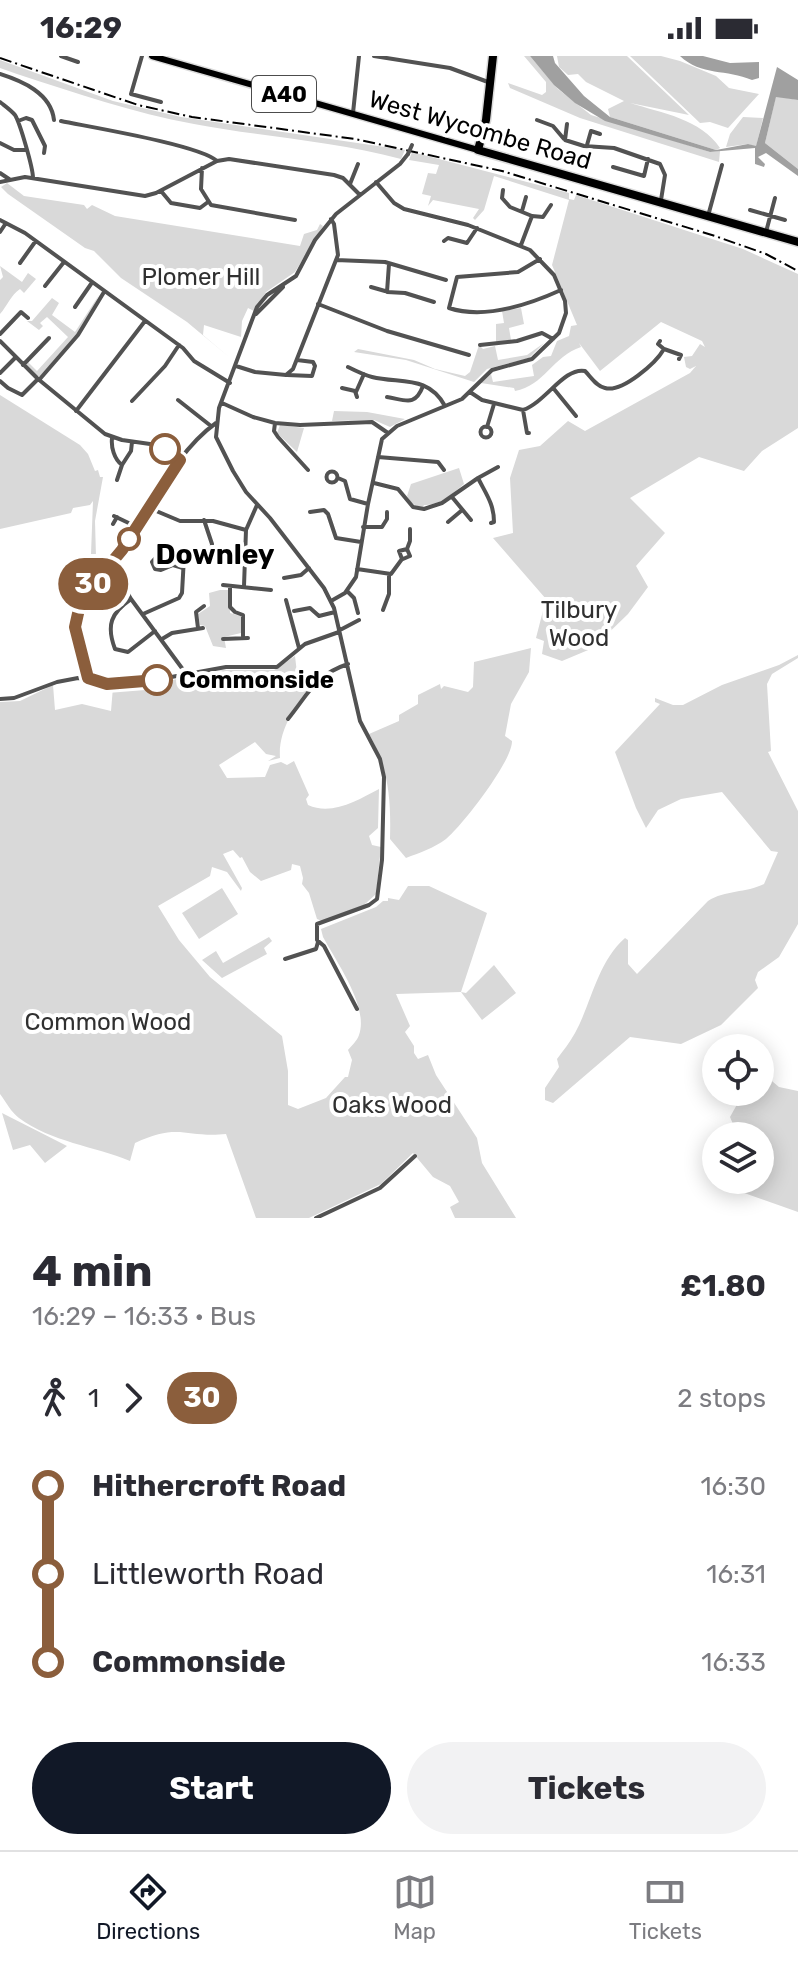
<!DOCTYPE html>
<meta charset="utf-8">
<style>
:root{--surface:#fff;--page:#f2f2f3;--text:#2b2b33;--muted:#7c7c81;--line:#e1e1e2;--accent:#111827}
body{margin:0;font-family:Rubik,sans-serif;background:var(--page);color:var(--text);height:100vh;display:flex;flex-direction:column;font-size:30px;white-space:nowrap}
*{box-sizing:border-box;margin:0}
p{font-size:26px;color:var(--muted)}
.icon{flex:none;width:44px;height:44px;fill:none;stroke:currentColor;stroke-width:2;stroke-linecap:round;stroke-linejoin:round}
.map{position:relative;height:1162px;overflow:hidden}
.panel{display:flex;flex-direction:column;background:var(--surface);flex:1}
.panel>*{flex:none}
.badge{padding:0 16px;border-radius:26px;font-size:28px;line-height:52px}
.buttons{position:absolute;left:702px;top:978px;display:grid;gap:16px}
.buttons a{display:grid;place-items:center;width:72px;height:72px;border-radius:50%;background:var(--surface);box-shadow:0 4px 20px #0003;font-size:40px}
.map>.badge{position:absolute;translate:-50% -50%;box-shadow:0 0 0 4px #fff}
.legs{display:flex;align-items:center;gap:12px;height:88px;padding:0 32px;font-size:26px}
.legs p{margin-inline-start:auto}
.head{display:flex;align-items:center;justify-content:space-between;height:136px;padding:0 32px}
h1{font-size:44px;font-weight:700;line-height:60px}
.action{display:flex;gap:16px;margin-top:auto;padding:16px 32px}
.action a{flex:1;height:92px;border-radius:48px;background:var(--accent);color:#fff;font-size:32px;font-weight:700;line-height:92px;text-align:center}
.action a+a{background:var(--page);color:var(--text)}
ul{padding:0 32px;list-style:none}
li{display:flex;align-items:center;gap:28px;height:88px;font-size:30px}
li i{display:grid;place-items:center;width:12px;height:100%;margin:0 10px;background:currentColor}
li i::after{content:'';width:20px;height:20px;margin:-10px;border:6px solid;border-radius:50%;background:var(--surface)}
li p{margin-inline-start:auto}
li:first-child i{background:linear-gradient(#0000 50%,currentColor 0)}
li:last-child i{background:linear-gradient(currentColor 50%,#0000 0)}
.status{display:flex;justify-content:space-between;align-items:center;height:56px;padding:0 40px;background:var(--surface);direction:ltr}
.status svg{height:22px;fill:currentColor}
.dock{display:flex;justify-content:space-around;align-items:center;height:112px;border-top:2px solid var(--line);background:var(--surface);font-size:22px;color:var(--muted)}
.dock a{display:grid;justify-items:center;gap:4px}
.dock .current{color:var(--accent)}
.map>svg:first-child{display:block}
</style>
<div class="status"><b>16:29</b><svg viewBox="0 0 49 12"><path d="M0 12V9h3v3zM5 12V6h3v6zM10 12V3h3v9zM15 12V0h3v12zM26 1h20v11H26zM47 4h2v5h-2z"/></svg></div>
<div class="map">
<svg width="798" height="1162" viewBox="0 0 798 1162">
<rect width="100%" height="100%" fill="#fff"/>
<path fill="#d9d9d9" d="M524 0H530L558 33 591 59 710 96 720 95 719 106 580 62 510 32 508 27 542 39 546 36V26Z
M557 0H627L689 59 630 47C662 57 701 63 720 92L716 94 610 61 608 53 624 45 586 26 578 18 568 19 559 11Z
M630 0H661L680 5 716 20 729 32 759 38 728 72 710 66 700 67Z
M0 4 113 45 181 61 405 94 401 103C333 85 263 81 194 68 133 57 76 37 17 18L0 12Z
M776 40 798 44V113L765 87Z
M743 61 763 62 756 91 748 88 726 91 730 78Z
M412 96 569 137V143L574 144 576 139 743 193 798 218V372L762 395 744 415 699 401 630 442 665 477 636 510 648 531 628 558 593 592 562 605 542 598 544 585 536 582 546 543 493 482 513 477 510 422 519 394 540 390 568 365 585 375 690 317 696 310 690 313 686 311 684 301 692 300 700 288 705 291 702 285 661 266 600 315 579 287 581 291C553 300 544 330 515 335L514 332 481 327 491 318 493 326 534 320 532 309 543 301 551 300 557 285 569 280 571 270 577 269 552 209 569 144 494 120 484 154 475 164 473 162 479 153 433 144 428 150 431 140 422 138 428 117 436 118 439 109 409 104Z
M7 127 24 140 84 149 87 153 92 149 115 160 300 190 304 178 317 174 320 168 323 170 295 216 266 236 254 255 248 252 242 265 241 281 204 269 203 279 229 301 187 266 121 222 94 195 85 192 8 138 1 131Z
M0 210 22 226 28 217 36 223 24 237 20 233C11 239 7 250 0 258V224L3 221Z
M99 239 82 273 40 320H36L26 310 28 306 37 315 68 281 47 261 40 267 43 270 39 274 27 265H32L52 242 59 247 52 259 75 276Z
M521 252 524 268 509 272 511 284 496 286V268L504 267 502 255Z
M544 287 529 302 487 313 474 326 406 304 354 296 358 293 414 304 435 313 465 320 470 316 479 289 483 293 495 290 498 304 527 299Z
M0 339 80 389 88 398 95 415 98 414 100 421H103L95 465 96 501 91 498 93 445 90 449 73 452 71 457 0 473Z
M334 355 367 356 405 363 390 371 374 364 332 365Z
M280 369 304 372 297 396 277 377Z
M459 412 464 428C452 438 439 450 424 449L423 451C415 450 411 448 407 440L411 428Z
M220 534H229L230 557 241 560V577L224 581 226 592 213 590 205 570 200 569 198 558 210 550 209 537Z
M531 592 529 616 511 648 505 680 512 685C513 704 462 770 446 783 434 792 419 797 406 802L390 783C391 744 389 713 369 678L399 665V659L418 648V639L440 628 441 633 444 630 468 636 473 631 474 606Z
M798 599V602L772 618 767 628 771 695 768 696 798 755V868L779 901 758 916 755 924 758 932 721 969 681 988 630 981 553 1047 545 1044V1032L559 1011 557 1003C563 995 570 986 575 977 592 946 597 907 625 882L628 884V908L637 918 708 845C725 834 746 837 764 828L778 796 771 795 722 736 681 743 658 754 646 772 636 752 615 696 660 648 655 646V642L673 649H683L722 629 779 609Z
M295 600 297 617 307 616 308 623 312 627C296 650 278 673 280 702L268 705 276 700 266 698 255 686 219 709 227 722 265 721 270 709 281 706 287 709 294 705 309 739 306 743 308 749C332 760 358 744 379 733L378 772 369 780 372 789 381 791 376 838 364 849 322 865 317 863 309 837 302 828 303 822 300 810 292 808 291 814 261 825 250 816 242 801 240 802 233 794 223 798 242 832 241 835 227 816 212 811 210 820 158 850 179 884 210 921 282 980 288 1015V1049L298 1053 326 1042 345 1021H348L352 1004 348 994C352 989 357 985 359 979 369 951 337 907 323 881L321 873 376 851 383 845H388V842L399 844 408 830H429L487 857 461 936 466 937 494 909 516 937 482 964 461 936 396 938 410 970 405 976 414 990V997L418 1003 428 999 436 1019 477 1082 482 1107 516 1162H455L450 1151 459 1146 450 1130 433 1121 413 1097 381 1128 309 1162H256L226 1078C185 1082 179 1066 135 1087L130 1105C94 1090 51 1086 19 1062 11 1056 6 1046 0 1038V646L20 645 53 629 55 654 82 648 111 655 113 631 152 628 223 614H274Z
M222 832 238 858 199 883 182 857Z
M269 881 272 885 264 892 267 898 222 922 202 904 216 895 223 907Z
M760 1015 779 1031 798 1035V1156L733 1133 724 1124H760V1080H733L735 1073 730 1061 744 1036H760Z
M2 1057 67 1090 45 1107 30 1089 13 1094Z"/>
<path fill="#a0a0a0" d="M530 0H553L555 7 584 40 610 61 716 94 748 88 756 90 777 11 798 24V44L776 41 765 87 798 113V120L766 97 758 101 765 108 764 111 755 108V92L710 96 605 65 575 47 554 29Z
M680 0H703L730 7 759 6V22L752 24C727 13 701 20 680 0Z"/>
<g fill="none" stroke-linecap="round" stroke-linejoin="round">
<g stroke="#dbdbdb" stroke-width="9">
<path id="major" d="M152 0 478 94"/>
</g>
<g stroke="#dbdbdb" stroke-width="11">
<path id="highway" d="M493 0 486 64 478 94 798 186"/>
</g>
<path stroke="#525252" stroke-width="4" d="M61 0 78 6
M142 0 131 38 161 46
M374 0 450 12 488 26
M0 18C22 25 51 37 54 64
M0 46C5 50 11 54 15 59 20 67 33 112 33 122
M353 57 359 0
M537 64 553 70 564 83
M18 65 26 62 32 64 45 90 44 97
M61 65C90 71 200 89 217 105
M567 68 565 84 584 90 614 92 660 108 665 119 661 144
M0 87 14 94H25
M587 89 591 75 600 78
M613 111 644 120 648 103
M202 112 201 133 211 149 295 164
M0 117 9 123
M0 126 25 121 145 140 156 137 217 105 229 103 334 119 343 122 360 139
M350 128 358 108
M503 134 502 142 510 151 532 160
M161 135 171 147 200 152 208 146
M750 154 785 164
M522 155 526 141
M708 160 722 109
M0 164 25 177 183 292 194 305 230 327
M0 176 6 167
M766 176 775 142
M444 185 448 182 467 187 477 172
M521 189 532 160 543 161 551 149
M540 203 518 216 457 221 449 252C485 264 528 249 561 234
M336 204 385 206 446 224
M20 207 35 186
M389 208 387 236 405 237 434 246
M45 230 64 206
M371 231 385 235
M318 248 387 275 469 299
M75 251 91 228
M256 258 283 231
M0 278 21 256 28 262
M0 285 38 323 105 378 122 384 157 389 180 404
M660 285 658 288 664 293
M480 289 517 285 542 277 553 283
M23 309 49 282
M236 310 255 316 286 319 293 313 338 199 334 168 331 163
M348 311C356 315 364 319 372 321 401 328 428 319 445 350
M0 317 15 302
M287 319 312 320 315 310 313 306 297 304
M39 324 78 279 104 236
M0 325 8 332 22 339 38 323
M342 332 355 335 357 341
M554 333 576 360
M356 336 364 318
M470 336 482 344 523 354C546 346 564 311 585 315 591 321 596 330 605 332 622 337 656 307 664 293L681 299 679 303
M387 341C406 344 415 351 423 330
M178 344 211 370
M132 345 165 310 179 289
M222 347 253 361 275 367 300 369 372 366 388 377
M523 354 527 377H529
M76 355 145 265
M275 367 274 375 278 381 308 414
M480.5 376a5.5 5.5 0 1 1 11 0a5.5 5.5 0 1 1-11 0Z
M487 371 494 348
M112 382C111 391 114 403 122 409L131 395 132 386
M378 401 438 406 444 414
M326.5 421a5.5 5.5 0 1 1 11 0a5.5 5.5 0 1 1-11 0Z
M338 422 345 425 350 443 368 448
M478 422 498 411
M117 424 122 409
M374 427 398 433 413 451 424 453 442 447 478 422C486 438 494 448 494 466L491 467
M452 441 471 464
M149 452 180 465H213L246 474
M310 456 324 454 328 458 336 482 361 486
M114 460 137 471
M204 464 212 488 210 503
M448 466 461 455
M113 468 117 461
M363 471H382L387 463V456
M184 501H194
M403 503 410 500 407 493
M95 504 107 514
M111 509 131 543 187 619
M357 513 391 518 402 503 399 495 407 493 410 485V473
M284 522 301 519 309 512
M223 529 271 534
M230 530V551L235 556 243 559V580
M244 530 246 474 257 449
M347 535 354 542 358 557
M131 543C111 557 106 569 115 593L128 596 155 575
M286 544 299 592
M331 545 345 537 356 521 368 448 382 383 397 370 462 343 492 314 532 303 559 277 566 257 565 245 554 219 530 194 468 169 404 153 394 147 376 126
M383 554 389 538V519
M294 555 310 552 319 560 335 556
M143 558 179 542 182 537 184 501C171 498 161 493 152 506L155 513 161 514 173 509 183 512
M198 572 196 556 204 550
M340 574 359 564
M162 583 172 577 203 572
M223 583 248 582
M88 622C82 604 72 581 76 562 82 535 106 517 121 495 151 453 174 397 216 367
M0 643 14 642 57 626 78 622 90 623 107 628H133L226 611H277L305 588 339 576
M288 663C309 637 315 619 348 608
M285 903 316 893 318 886
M357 953 324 890 317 884V868L369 849 377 843 382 804 384 721 380 703 360 665 334 552 324 532 270 462 246 436 233 415 216 381 219 352 257 251 267 239 296 220 315 184 336 158 400 108 408 98
M316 1162 380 1132 415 1100"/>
<use href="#major" stroke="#000" stroke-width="6"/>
<use href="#highway" stroke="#000" stroke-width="8"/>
<path stroke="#000" stroke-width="2" stroke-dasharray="12 4 2 4" stroke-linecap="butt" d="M0 2 138 49 192 61 355 83 502 115 715 180 766 198 798 215"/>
<path stroke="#525252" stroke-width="4" d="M408 98 412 89"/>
</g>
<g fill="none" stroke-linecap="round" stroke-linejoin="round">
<g stroke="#fff" stroke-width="18">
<path id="line-1" d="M157 624 107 628 88 622 75 571 79 553 92 530 122 494 180 404 165 393"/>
</g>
<use href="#line-1" stroke="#8b5e3c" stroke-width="12"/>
</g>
<g fill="#fff" stroke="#8b5e3c" stroke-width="4">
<circle cx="165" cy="393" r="14"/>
<circle cx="129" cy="483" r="10"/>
<circle cx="157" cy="624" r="14"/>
</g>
<g text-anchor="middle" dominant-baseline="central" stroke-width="8" stroke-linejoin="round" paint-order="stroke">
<rect fill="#fff" stroke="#4c4c4c" stroke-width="2" x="252" y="20" width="64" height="36" rx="6"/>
<g font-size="22" font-weight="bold" fill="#000">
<text x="284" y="38">A40</text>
</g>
<g font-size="24" fill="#000" stroke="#fff">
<text transform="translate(480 74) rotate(16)">West Wycombe Road</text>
</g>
<g font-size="24" fill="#303030" stroke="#fff">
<text x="201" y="221">Plomer Hill</text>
<text x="579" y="554">Tilbury<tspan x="579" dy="28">Wood</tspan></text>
<text x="108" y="966">Common Wood</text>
<text x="392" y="1049">Oaks Wood</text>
</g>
<g font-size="24" font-weight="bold" fill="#000" stroke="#fff" text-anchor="start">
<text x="179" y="624">Commonside</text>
</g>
<g font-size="28" font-weight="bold" fill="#000" stroke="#fff">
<text x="215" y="498">Downley</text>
</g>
</g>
</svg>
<div class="buttons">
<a><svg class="icon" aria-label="locate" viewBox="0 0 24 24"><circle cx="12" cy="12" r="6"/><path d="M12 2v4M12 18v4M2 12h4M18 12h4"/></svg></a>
<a><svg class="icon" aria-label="layers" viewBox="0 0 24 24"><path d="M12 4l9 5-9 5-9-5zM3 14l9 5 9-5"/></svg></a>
</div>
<b class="badge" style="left:93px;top:528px;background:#8b5e3c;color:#fff">30</b>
</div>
<section class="panel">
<div class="head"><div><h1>4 min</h1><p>16:29 – 16:33 · Bus</p></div><b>£1.80</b></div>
<div class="legs"><svg class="icon" aria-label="walk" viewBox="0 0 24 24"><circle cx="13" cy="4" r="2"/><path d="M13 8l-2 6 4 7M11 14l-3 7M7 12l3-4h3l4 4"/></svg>1<svg class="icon" aria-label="forward" viewBox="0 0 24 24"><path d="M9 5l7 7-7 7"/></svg><b class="badge" style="background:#8b5e3c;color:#fff">30</b><p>2 stops</p></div>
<ul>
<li><i style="color:#8b5e3c"></i><b>Hithercroft Road</b><p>16:30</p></li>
<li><i style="color:#8b5e3c"></i><span>Littleworth Road</span><p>16:31</p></li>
<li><i style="color:#8b5e3c"></i><b>Commonside</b><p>16:33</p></li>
</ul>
<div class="action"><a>Start</a><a>Tickets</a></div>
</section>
<nav class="dock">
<a class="current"><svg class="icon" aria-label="directions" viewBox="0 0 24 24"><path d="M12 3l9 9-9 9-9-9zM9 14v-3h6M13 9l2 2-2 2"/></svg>Directions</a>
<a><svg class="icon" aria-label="map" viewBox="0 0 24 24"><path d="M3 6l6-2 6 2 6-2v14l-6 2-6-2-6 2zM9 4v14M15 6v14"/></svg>Map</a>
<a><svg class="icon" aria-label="tickets" viewBox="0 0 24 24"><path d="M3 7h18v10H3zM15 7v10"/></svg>Tickets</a>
</nav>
